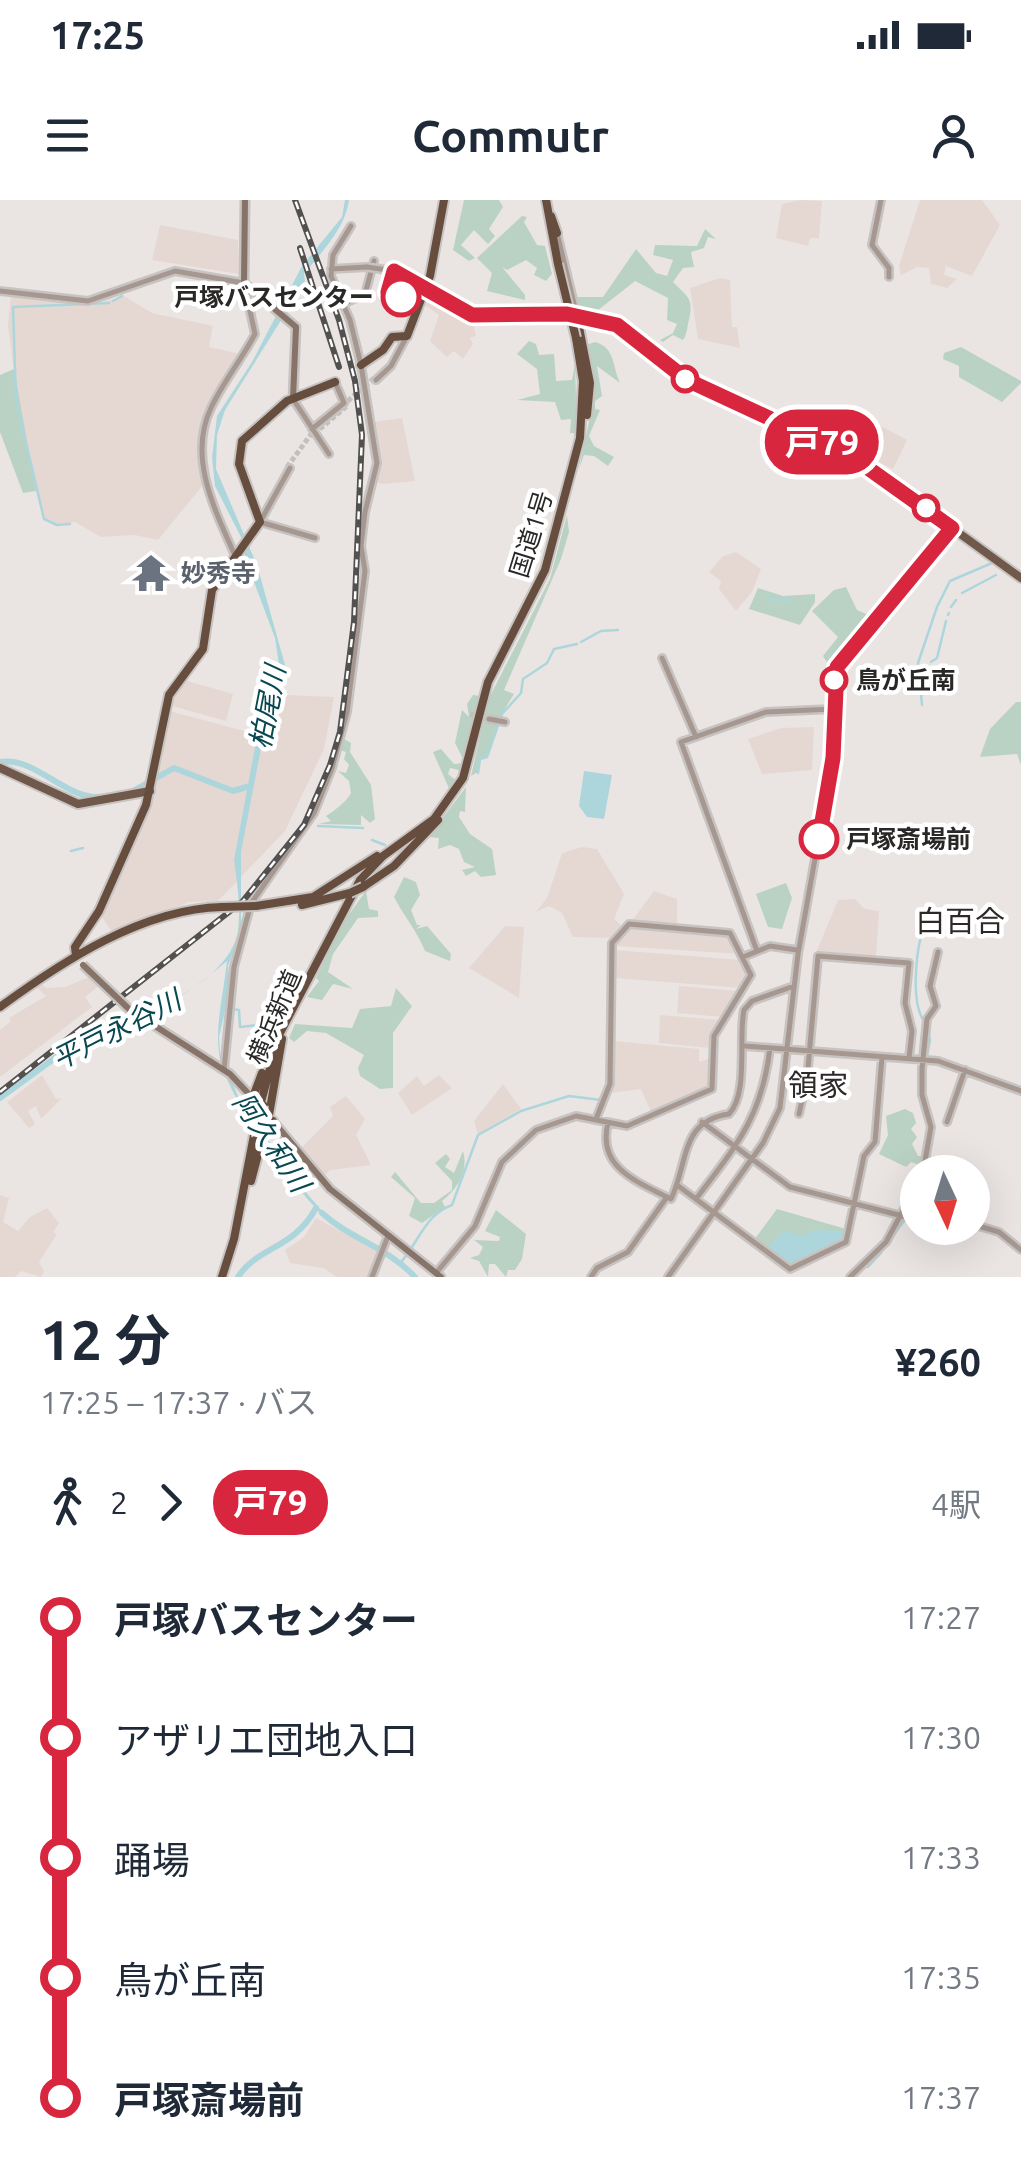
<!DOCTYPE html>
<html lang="ja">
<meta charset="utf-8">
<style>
:root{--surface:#fff;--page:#f6f6f7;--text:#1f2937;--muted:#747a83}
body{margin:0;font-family:Ubuntu,"Noto Sans JP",sans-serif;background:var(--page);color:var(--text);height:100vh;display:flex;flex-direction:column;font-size:38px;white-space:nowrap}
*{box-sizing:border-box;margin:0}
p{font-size:32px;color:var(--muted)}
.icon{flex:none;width:55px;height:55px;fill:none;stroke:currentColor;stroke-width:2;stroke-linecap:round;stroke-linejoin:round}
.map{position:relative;height:1077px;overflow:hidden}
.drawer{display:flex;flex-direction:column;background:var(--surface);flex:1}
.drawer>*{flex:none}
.badge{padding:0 20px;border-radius:32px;font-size:35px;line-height:65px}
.needle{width:65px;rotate:176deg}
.controls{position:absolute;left:900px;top:955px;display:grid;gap:20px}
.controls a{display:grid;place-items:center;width:90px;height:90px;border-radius:50%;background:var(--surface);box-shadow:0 10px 40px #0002;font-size:50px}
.map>.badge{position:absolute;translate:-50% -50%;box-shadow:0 0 0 5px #fff}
.legs{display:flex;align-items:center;gap:15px;height:110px;padding:0 40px;font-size:32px}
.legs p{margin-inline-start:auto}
.overview{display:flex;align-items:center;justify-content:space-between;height:170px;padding:0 40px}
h1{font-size:55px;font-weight:700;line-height:75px}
ul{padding:0 40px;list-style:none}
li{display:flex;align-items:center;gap:35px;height:120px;font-size:38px}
li i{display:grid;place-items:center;width:15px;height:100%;margin:0 12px;background:currentColor}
li i::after{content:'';width:25px;height:25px;margin:-12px;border:8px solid;border-radius:50%;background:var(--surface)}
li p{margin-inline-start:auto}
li:first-child i{background:linear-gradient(#0000 50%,currentColor 0)}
li:last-child i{background:linear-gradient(currentColor 50%,#0000 0)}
.status{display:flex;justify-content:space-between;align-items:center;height:70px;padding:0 50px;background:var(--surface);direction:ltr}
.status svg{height:28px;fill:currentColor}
header{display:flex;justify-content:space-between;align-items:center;height:130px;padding:0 40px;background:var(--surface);font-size:45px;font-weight:700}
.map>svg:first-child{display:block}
</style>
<div class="status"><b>17:25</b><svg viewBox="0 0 49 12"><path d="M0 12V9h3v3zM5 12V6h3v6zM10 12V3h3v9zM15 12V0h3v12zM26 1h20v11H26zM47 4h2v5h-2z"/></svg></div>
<header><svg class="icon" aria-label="menu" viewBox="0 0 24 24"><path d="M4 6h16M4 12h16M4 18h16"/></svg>Commutr<svg class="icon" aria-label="person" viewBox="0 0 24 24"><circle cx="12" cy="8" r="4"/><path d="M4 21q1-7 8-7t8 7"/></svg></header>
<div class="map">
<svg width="1021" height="1077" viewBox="0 0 1021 1077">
<rect width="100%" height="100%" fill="#eae5e3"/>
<path fill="#e5d8d3" d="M800 0 822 1 819 38H810L808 46 776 38 782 4Z
M920 0H982L1000 25 972 76 946 66 944 75 957 79 947 88 931 84 929 68 917 67 901 75 899 66Z
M160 25 238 40 239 74 152 60Z
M720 78 730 80 732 127H737L740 148 698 139 690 88Z
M11 95 90 106 124 96 152 113 213 126 209 147 241 154 206 214 203 285 158 340 135 335 101 337 75 322 58 326 43 319 21 227 8 125Z
M430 100 472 120 476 136 470 138 473 144 463 159 454 151 447 157 430 141 439 115 425 105Z
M864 217 907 240 893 269 850 248Z
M402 218 415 281 383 284 376 282 379 263 374 222Z
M736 352 761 369 752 392 736 411 719 389 721 381 709 372 723 356Z
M180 479 233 494 226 521 172 506Z
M286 495 334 497 324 549 285 631 218 701 189 702 113 733 101 716 151 604 170 511 270 538Z
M814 527 812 570 762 574 748 539 781 528Z
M582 647 597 649 624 694 614 719 621 725 612 738 573 737 562 713 549 706 536 712 547 698 562 653Z
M654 691 677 699V726L631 722Z
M855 699 865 709 879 711 876 757 816 753 838 700Z
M505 726 524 727 519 798 469 768Z
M629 726 728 734 740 754 616 746Z
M615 750 741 760 750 773 742 788 615 778Z
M91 776 100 785 85 797 92 807 0 877V830L11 821 9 818 46 796 35 786 40 782 46 788 65 787Z
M679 786 739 791 723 817 677 813Z
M660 815 721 820 722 822 710 848 659 843Z
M614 841 699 849V862L713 857V882L709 890 651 912 641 889 610 893Z
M42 875 56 899 62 898 41 919 36 906 28 911 35 924 29 928 7 902Z
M439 875 452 888 412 915 398 893 417 876 424 886Z
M503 884 521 909 478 934 474 921Z
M346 896 365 919 356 935 371 965 330 970 323 977 300 949 333 916 330 907Z
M0 995 9 998 3 1022 18 1031 30 1017 47 1008 59 1023 53 1032 57 1034 39 1062 44 1071 41 1077 21 1071 15 1077H0Z
M316 1018 377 1051 369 1077H337L323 1068 290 1063 285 1050 304 1037Z"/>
<path fill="#bad2c4" d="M464 0H499L503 7 489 29 495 36 488 44 474 30 461 45 475 58 469 61 453 50Z
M522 16 527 17 524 22 537 45 545 46 552 74 546 81 534 75 537 68 526 60 507 70 502 67 525 95V100L487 91 492 73 477 58Z
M705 29 716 39 708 37 704 48 691 52 694 67 683 68 673 82C690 99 694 99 688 124 687 130 686 136 683 140L673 135 663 142 660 140 673 133 677 124 667 120 668 98 635 81 597 111 576 106V97H603L636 49 656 73 667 76 673 60 653 55 655 45 697 46Z
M529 141 536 144 539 155 554 154 556 181 572 180 575 164 577 233H570L571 219 561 220 555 202 517 200 540 194 537 169 517 154Z
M595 142C616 148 612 166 620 183L597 166 602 196 595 201V209L600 210 589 236 594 246 614 257 608 266 594 256 584 255 579 269 593 203 586 145Z
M961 147 1021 181V183L1002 202 959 177V166L943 159 944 153Z
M14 169 36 291 23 293 0 232V175Z
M567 315 569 332 561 359 504 490 514 494 500 517H490L489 522 498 523 487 557 480 559 478 572 471 576 489 498 550 379Z
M846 387 857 410 871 416 831 469 823 456 838 437 812 411 834 390Z
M758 388 783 396 815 394V402L800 425 749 409Z
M473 495 480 496 465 565 463 571 450 568 448 574 458 582 451 593 433 552 441 549 454 564 465 563 455 543 462 510 469 517 467 504Z
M1016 502H1021V565L1017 554 980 557 990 529Z
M344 539 351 543 350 552 371 585 375 619 370 623 361 615V625L319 624 331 621 326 616C332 612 346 603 351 593L349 581 338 571 346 573 349 565 344 559 346 552 340 550Z
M466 587 465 612 460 611 459 617 470 634 492 649 496 675 481 677 475 671 466 676 462 670 475 667 464 662 459 649 450 645 438 649 439 638 428 637Z
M404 677 416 682 420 695 411 710 417 725H421L416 729 427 726 451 754 450 761 425 751C416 729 405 718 394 697Z
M786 683 792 698 782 729 768 727 756 694Z
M366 691 369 709 378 711V717L358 718 333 754 328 772 353 789 333 784 322 800 307 797 319 781 316 778 344 721Z
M396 788 412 806 393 833V888L380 889 360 876 358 868 364 855 326 833 307 831 294 842 289 838 295 824 352 828 360 809 391 806Z
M905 909 913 913 916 923 911 929 917 937 912 944 918 956H923V966L911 962 906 967 879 954 888 935 886 916Z
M463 951C469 972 457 989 442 1001L445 1007 422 1023 409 1016 415 998 391 977 395 972 421 1003H434L452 990V981L435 963 446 954 450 959 445 967 454 973Z
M777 1009 846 1029 844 1039 790 1067 754 1040Z
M496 1010 526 1034 522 1059 515 1070H508L506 1077 495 1064H489L488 1077 479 1061 470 1058 479 1055 483 1047 474 1040 499 1041 500 1037 485 1031Z"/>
<path fill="#acd6dc" d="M345 0H349C346 27 321 53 304 74L305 82 225 210 217 235 216 269 257 365 285 465 264 533 241 652V731L228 766 230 789 219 837 220 854 238 896 294 978 332 1023 318 1011 313 1014 314 1006C285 975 225 894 219 854 215 824 224 791 227 761 202 782 177 801 146 816L139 812C175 804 232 770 238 731 241 706 237 683 234 660L258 531 279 465 275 438 245 358 244 343 215 286 212 258 217 216 252 162 302 66 342 17Z
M584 571 612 575 604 619 587 617 579 606Z
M815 1030 844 1031 842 1039 790 1066 769 1046 784 1031 803 1036Z"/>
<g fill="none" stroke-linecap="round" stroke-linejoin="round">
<path stroke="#acd6dc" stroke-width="2.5" d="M113 101 122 96
M70 324 57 325 44 319 16 200 13 107 109 103
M962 393 996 375
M766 399 792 401
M951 407 956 400
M948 415 949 413
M581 442 601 431 618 430
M931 462 937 458 946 421
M922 505 918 463 937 407 950 381 992 363
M478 573 480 559 487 557 502 514 521 493 523 479 547 463 554 449 577 444
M318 626 363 628
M372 640 385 645
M71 651 83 648
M224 808 239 810 240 827 275 823
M924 821C910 802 916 743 926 723
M924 869 930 841 928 828
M906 1014 918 995
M890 1040 904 1021
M401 1062C420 1040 425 1015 452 1005L478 935 521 911 569 896 601 900
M868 1067 881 1053"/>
<path stroke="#acd6dc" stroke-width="6" d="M0 562C35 556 65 599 99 597
M131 592 174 568 233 591 250 586
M0 898 74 844 141 812
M322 1013C350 1039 386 1046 415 1077
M238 1077C258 1046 293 1050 316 1008"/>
<path stroke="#c3bfbd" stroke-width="5" stroke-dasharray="5 2.5" stroke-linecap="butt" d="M342 206 374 178
M314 234 348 205
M287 267 315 229
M470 514 489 519"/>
<g stroke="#c7c3c1" stroke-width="10">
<path id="tertiary" d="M881 0 872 45 889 68V77
M557 33 576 112
M331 69 367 67
M394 71 426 86
M0 91 88 101 175 71 244 83 255 134C242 159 223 182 211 208 187 258 216 312 236 358
M343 104 365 94 374 61
M376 180 391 166 407 136
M293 199 329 254
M312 229 344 203 335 182
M290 268 260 322 315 338
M662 458 696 537
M489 519 505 522
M252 702 314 613 332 568 347 512 365 371 361 346 365 312 377 263 361 165 350 120 331 76 333 55 351 26
M757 751 681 542 766 512 833 509
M743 757 770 746 797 750
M745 846 938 861 1021 891
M224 870 234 767 249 711
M799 914 807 879 818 756 909 763 905 803 912 831 909 858
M702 922 790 987 918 1020
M947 922 965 870
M608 923C597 967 635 981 671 999 689 961 680 921 729 914 749 893 738 837 744 810L752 801 794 786
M923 972 931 927 922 895V869L927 819 936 806 930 786 938 752
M677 985 790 1069 846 1042 864 956 875 942 882 857
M696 999C736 946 762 917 770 848
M972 1024 999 1032 1021 1050
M436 1073 475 1026 502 962 536 930 576 916 627 926 712 889 714 836 751 775 730 733 629 724 612 743 610 884 596 919
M372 1077 388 1036
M591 1077 597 1068 628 1052 667 997
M668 1077 763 943 780 908 798 754 833 558 837 467 954 326
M850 1077 886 1042 918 983"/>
</g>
<g stroke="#c7c3c1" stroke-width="11">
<path id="secondary" d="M245 0 244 83 296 127 293 199
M130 810 230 874 261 907
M272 920 330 989 441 1077"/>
</g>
<g stroke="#c7c3c1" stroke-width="12">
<path id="primary" d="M426 86 471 115 567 114 617 125 693 184 861 262 1021 378
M0 568 78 604 150 591"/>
</g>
<g stroke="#c7c3c1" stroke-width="12">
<path id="trunk" d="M546 0 558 64
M551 16 557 33
M576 112 590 183 587 215
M361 165 383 150 392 137 407 136 430 76 444 0
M363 687 394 666 438 620
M302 705 350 693
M256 706 313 697 377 656
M76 756 75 747 99 711 146 605 169 495 203 449 212 390 260 322 239 264 242 241 287 201 335 182
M0 807C63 761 142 709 222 707
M253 897 262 873
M261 902 279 835 360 680 383 656 434 619 463 578 488 482 545 370 580 238 583 181 576 138
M269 915 282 839
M251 981 264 932 273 921
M222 1077 234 1039 254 935"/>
</g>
<use href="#tertiary" stroke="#a69890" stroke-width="5"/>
<use href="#secondary" stroke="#877368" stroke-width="6"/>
<use href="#primary" stroke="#70584b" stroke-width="8"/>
<use href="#trunk" stroke="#664d3e" stroke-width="8"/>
<g stroke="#535150" stroke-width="6">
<path id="rail" d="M300 48 339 167
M0 892 243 701 304 625 330 565 340 532 354 422 362 235 355 181 339 120 295 0"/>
</g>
<use href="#rail" stroke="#fff" stroke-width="2.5" stroke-dasharray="8" stroke-linecap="butt"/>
<g stroke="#c7c3c1" stroke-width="10" stroke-linecap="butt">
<path id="tertiary-bridge" d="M367 67 394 71"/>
</g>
<g stroke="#c7c3c1" stroke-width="11" stroke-linecap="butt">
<path id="secondary-bridge" d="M83 765 130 810"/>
</g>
<g stroke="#c7c3c1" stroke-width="12" stroke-linecap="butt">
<path id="trunk-bridge" d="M558 64 576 138
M350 693 363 687
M222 707 256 706
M257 938 263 905"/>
</g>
<use href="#tertiary-bridge" stroke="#a69890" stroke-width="5"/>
<use href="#secondary-bridge" stroke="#877368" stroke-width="6"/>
<use href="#trunk-bridge" stroke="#664d3e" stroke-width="8"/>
</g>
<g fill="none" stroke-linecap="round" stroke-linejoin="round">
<g stroke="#fff" stroke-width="22">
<path id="line-1" d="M401 97 388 92 394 71 472 115 567 114 617 125 687 180 851 256 952 328 837 467 833 558 819 639"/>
</g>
<use href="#line-1" stroke="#d7263d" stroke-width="15"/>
</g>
<defs>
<g id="temple-bare" transform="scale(3)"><path d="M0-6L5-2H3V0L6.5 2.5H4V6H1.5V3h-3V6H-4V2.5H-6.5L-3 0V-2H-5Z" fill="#6b7280" stroke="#fff" stroke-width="2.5" paint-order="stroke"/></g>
</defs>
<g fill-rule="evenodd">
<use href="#temple-bare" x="151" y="373"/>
</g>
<g fill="#fff" stroke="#d7263d" stroke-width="5">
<circle cx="401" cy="97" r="18"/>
<circle cx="685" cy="179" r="12"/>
<circle cx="926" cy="308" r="12"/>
<circle cx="834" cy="480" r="12"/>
<circle cx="819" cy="639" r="18"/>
</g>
<g text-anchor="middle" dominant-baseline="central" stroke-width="9" stroke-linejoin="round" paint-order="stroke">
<g font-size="25" font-weight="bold" fill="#292827" stroke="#fff" text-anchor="start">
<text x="374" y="97" text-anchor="end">戸塚バスセンター</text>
<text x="856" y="480">鳥が丘南</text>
<text x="846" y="639">戸塚斎場前</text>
</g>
<g font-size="25" fill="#292827" stroke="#fff">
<text transform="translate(531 334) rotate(-73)">国道1号</text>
<text transform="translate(274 817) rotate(-67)">横浜新道</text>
</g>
<g font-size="25" font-weight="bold" fill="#5b616d" stroke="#fff" text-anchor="start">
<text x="181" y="373">妙秀寺</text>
</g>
<g font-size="28" font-style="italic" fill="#084850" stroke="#fff">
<text transform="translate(267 507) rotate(-79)">柏尾川</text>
<text transform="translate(116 829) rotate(-27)">平戸永谷川</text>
<text transform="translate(272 942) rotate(56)">阿久和川</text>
</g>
<g font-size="30" fill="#2d2928" stroke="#fff">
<text x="960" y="721">白百合</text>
<text x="818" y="885">領家</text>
</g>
</g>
</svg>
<div class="controls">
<a><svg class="needle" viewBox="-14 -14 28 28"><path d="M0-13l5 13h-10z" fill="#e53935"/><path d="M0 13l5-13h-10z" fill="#747a83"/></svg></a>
</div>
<b class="badge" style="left:822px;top:242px;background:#d7263d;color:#fff">戸79</b>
</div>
<section class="drawer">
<div class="overview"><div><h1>12 分</h1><p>17:25 – 17:37 · バス</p></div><b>¥260</b></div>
<div class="legs"><svg class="icon" aria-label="walk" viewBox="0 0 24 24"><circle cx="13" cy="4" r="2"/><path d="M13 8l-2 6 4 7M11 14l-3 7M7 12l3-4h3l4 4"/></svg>2<svg class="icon" aria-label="forward" viewBox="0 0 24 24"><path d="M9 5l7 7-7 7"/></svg><b class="badge" style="background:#d7263d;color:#fff">戸79</b><p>4駅</p></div>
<ul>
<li><i style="color:#d7263d"></i><b>戸塚バスセンター</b><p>17:27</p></li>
<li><i style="color:#d7263d"></i><span>アザリエ団地入口</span><p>17:30</p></li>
<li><i style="color:#d7263d"></i><span>踊場</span><p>17:33</p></li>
<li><i style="color:#d7263d"></i><span>鳥が丘南</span><p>17:35</p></li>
<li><i style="color:#d7263d"></i><b>戸塚斎場前</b><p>17:37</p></li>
</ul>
</section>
